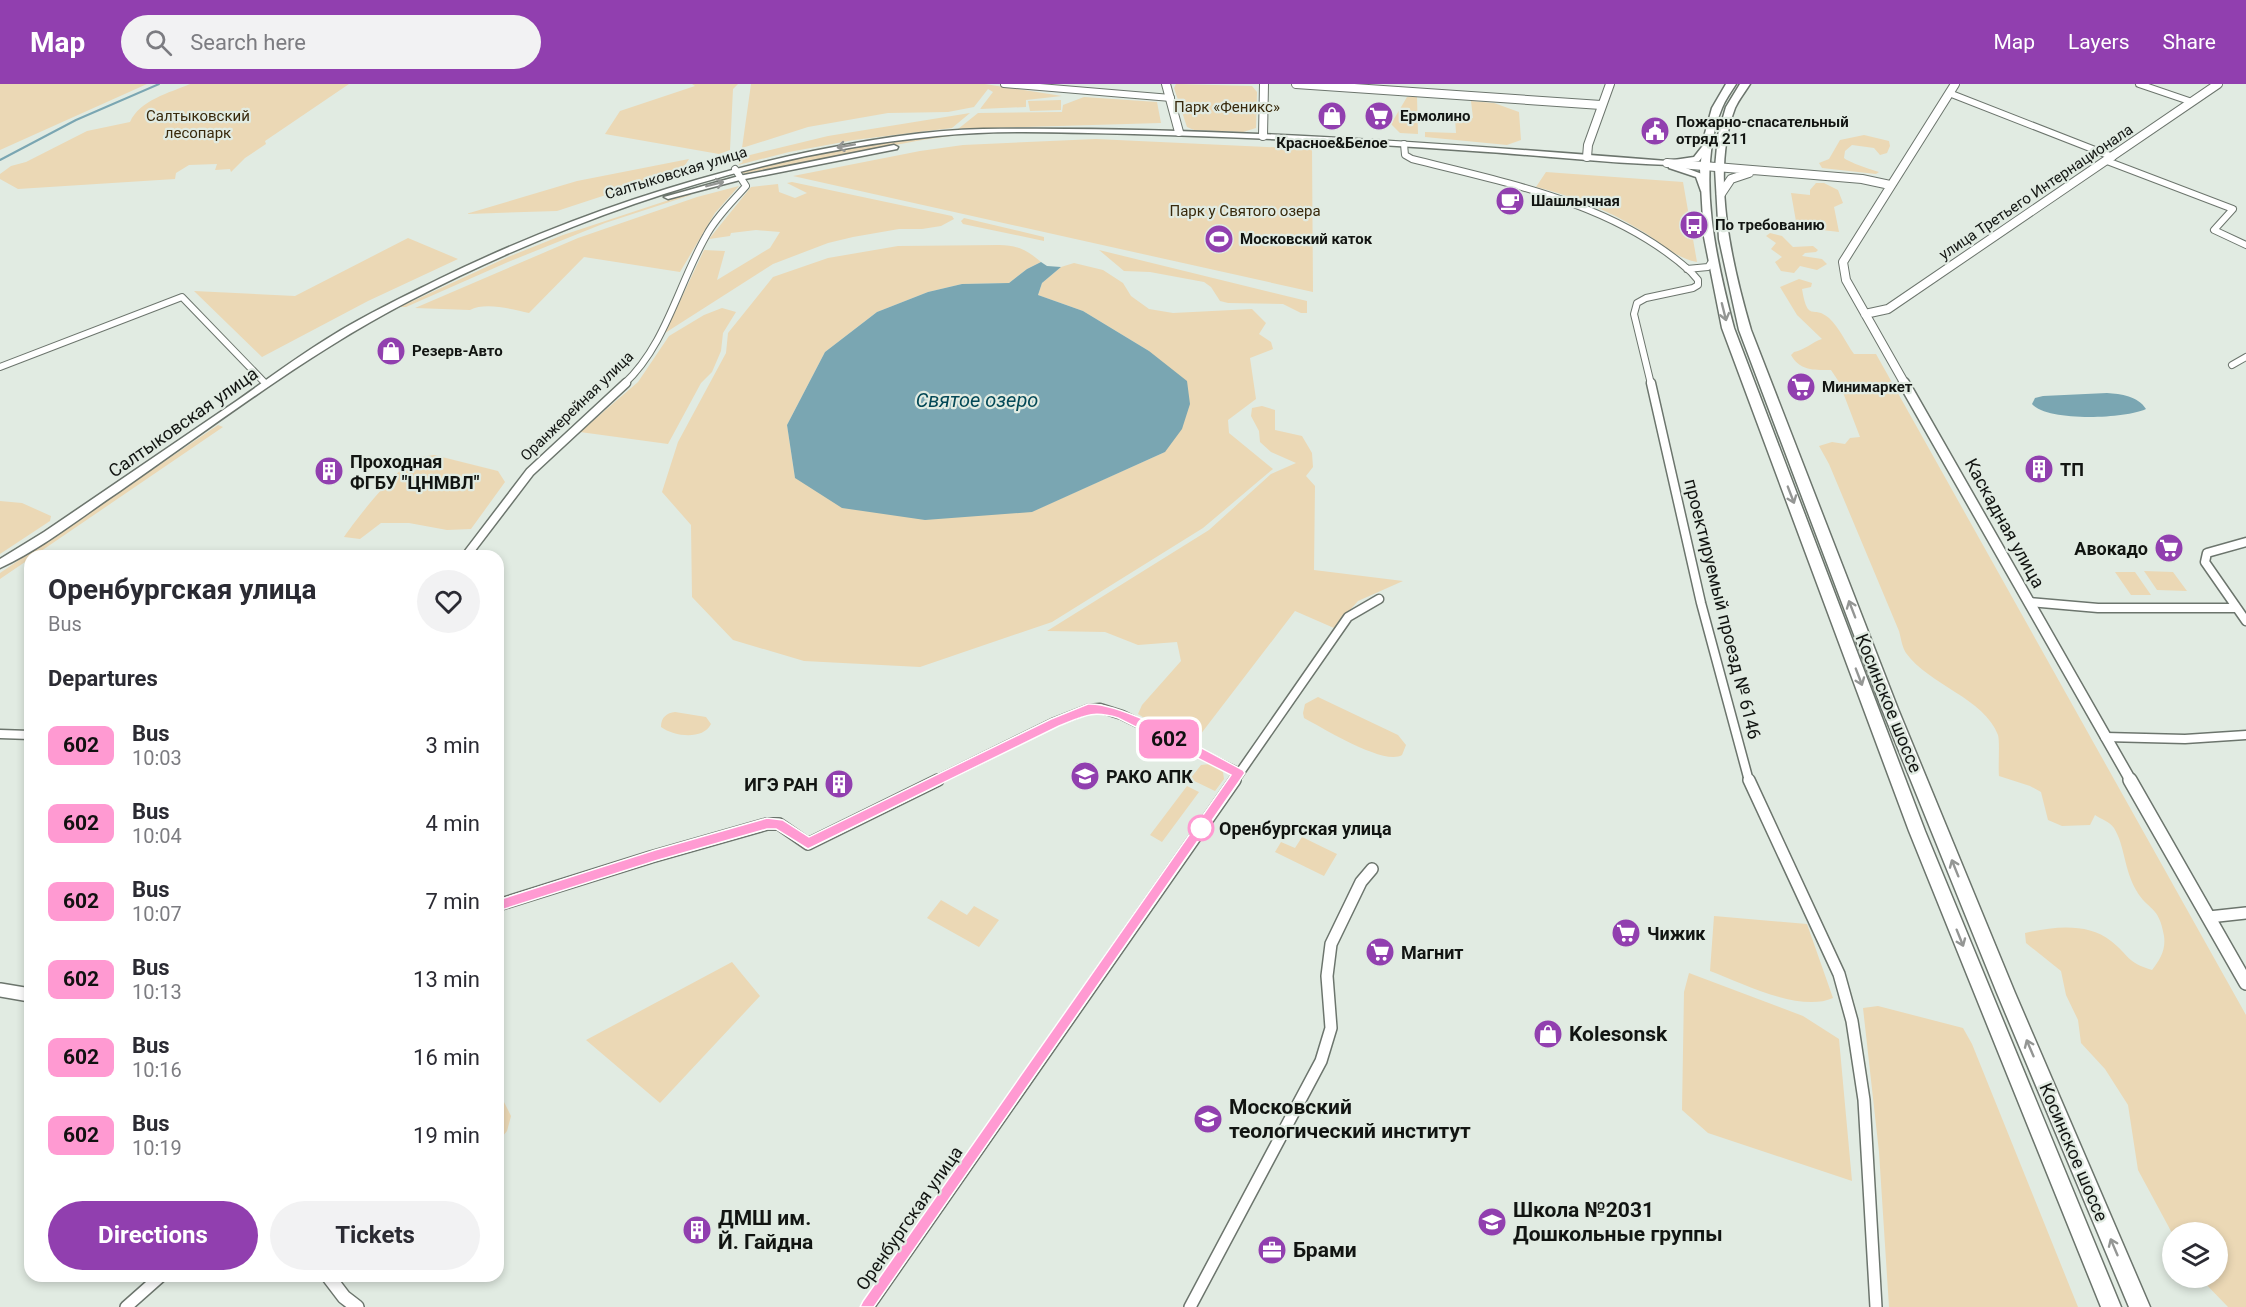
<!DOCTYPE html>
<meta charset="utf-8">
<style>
:root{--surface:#fff;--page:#f2f2f3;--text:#2b2b33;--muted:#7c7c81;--accent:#913faf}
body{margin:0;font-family:Roboto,sans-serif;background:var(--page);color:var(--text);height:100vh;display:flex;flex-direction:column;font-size:22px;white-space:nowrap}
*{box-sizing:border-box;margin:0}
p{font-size:20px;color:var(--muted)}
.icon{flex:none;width:33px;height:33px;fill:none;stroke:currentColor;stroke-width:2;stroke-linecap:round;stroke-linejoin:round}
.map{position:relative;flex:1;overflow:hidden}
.details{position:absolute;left:24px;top:466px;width:480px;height:732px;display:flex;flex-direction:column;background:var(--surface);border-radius:18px;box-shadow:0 3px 9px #0003}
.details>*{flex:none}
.badge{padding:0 12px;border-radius:9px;font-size:21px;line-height:39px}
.tools{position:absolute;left:2162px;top:1138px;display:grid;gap:12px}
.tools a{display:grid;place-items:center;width:66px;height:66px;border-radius:50%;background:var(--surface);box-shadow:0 3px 9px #0003;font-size:30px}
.map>.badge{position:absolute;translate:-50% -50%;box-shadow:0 0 0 3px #fff}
h2{padding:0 24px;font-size:22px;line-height:54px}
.round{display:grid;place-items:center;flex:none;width:63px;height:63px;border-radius:32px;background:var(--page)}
.headline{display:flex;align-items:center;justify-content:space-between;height:102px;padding:0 24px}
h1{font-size:28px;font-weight:700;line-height:45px}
.primary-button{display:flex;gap:12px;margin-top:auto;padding:12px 24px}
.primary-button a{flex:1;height:69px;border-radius:36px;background:var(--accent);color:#fff;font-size:24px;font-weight:700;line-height:69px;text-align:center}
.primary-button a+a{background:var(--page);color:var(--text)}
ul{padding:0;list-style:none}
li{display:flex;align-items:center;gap:18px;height:78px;padding:0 24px}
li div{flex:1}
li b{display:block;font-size:22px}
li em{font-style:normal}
li .badge{min-width:66px;font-weight:700;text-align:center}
header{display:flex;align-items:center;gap:36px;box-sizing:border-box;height:84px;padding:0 30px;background:var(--accent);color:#fff}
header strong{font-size:28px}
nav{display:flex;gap:33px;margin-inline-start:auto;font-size:21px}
.search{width:420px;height:54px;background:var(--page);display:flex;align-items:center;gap:15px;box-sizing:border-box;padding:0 21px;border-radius:33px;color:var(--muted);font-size:22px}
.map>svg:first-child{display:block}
</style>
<header>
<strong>Map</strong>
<div class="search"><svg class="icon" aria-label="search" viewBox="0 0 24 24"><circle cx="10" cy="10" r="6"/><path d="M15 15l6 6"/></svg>Search here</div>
<nav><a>Map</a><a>Layers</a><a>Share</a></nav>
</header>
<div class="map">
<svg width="2246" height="1223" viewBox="0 0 2246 1223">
<rect width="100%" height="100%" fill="#e1ebe2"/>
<path fill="#ebd8b5" d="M0 0H147L0 66Z
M190 0H349L265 57 266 60 245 74 231 88 230 85 215 86 217 80 189 81 176 89 175 95 18 105 0 95V90L11 82 26 78 87 47 130 38C140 16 169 9 190 0Z
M692 0H738L733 5 730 66 719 70 605 50 620 27 695 2Z
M751 0H985L1062 12 1026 16V23L980 25 993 8 988 5 974 23 948 28 888 29 808 43 742 64Z
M1176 0 1252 2 1257 8 1256 44 1243 48 1194 46 1187 43 1174 4Z
M1084 13 1157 18 1161 39 958 45 978 29 1062 28 1063 21Z
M1407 13H1417L1418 50 1400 49 1391 40Z
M1061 16V26L1030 27 1028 17Z
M1471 17 1494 19 1519 28 1521 56 1507 61 1425 53V48L1456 49 1455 34H1473Z
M970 29 952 44 854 56 789 68 738 81 746 72 828 52Z
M971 49 922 56 741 90 740 87 851 62 927 51Z
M1864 51 1889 57 1890 62 1887 69 1880 71 1874 64 1852 61 1845 67 1844 74C1848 78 1872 86 1879 88L1876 90 1822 84 1819 79 1829 75 1840 56Z
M1096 55 1312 65 1313 208 793 92 920 67 963 61Z
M689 75 682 86 557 127 466 130 577 97Z
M1546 88 1683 98 1697 178C1674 174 1660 157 1640 146 1608 126 1572 112 1536 103Z
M792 98 952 132 954 135 941 142 922 145H899L853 153 828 159 773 180 665 249 704 166 725 167 717 196 770 164 780 148 756 146 731 149 730 152 709 155 751 103 778 100 779 108 795 114 807 109 787 99Z
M1816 99H1824L1838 106 1843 119 1834 123 1839 148 1797 143 1791 109 1810 111V106Z
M739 102 715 129 680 188 584 173 529 229C512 225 485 218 470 226L415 224 578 154 697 113Z
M690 109 691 111 605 139 508 178 406 223H400L508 173 563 151Z
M964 134 1044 153V157L963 140 961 137Z
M1770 149 1782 152 1793 163 1813 162 1818 166 1816 168 1805 169 1802 172 1822 175 1827 180 1817 186 1800 182 1794 189 1781 187 1775 178 1782 173 1771 165 1776 159 1766 152Z
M408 154 458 175 368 217 262 273 194 207 295 212Z
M999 161C1017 161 1027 166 1041 178L1027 185 1009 199 962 200 928 208 877 228 825 268 787 341 795 394 1031 428 1165 368 1149 267 1083 227 1038 211 1042 199 1061 183 1074 179 1103 186 1123 199 1131 212 1149 225 1173 229 1252 225 1266 239 1259 250 1271 258 1273 265 1250 274 1256 315 1228 336 1229 349 1273 385 1203 444 1052 538 920 583 804 577 733 556 692 513 691 441 662 408 678 358 726 269 728 249 773 193 828 174 898 162Z
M1099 166 1307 217V229H1301L1283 220 1228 219 1220 217 1211 203 1204 198 1150 188 1124 187Z
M1799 195 1812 199 1811 203 1802 205C1808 240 1813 220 1829 234 1839 243 1846 259 1854 270H1876L2246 931V1223H2228L2200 1194H2217V1149H2172L2138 1086 2128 1021 2105 985 2081 959 2078 936 2066 911 2061 887 2026 859 2025 849C2052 843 2087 838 2111 857 2130 872 2126 878 2152 886 2160 876 2166 866 2164 852 2159 821 2148 827 2136 806 2124 785 2125 762 2114 744 2110 738 2101 735 2095 731L2090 741 2062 742 2048 736 2041 708 2030 702 1999 692C1998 682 2000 658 1998 651 1984 614 1929 601 1906 569 1902 563 1901 554 1899 547L1829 380 1819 362 1832 358 1845 360 1850 354 1860 353 1839 298 1831 286C1814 286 1800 287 1791 271L1794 268C1805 266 1812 258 1822 255L1797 231 1780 203Z
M722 224 736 228 723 249 721 267 712 288 701 299 668 360 580 348 638 298 669 252 704 231Z
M1262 322 1275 326V346L1302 352 1312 369 1313 383 1306 392 1315 402 1314 486 1403 497 1358 517 1334 544 1295 527 1200 651 1165 647 1138 630 1142 621 1181 577 1177 558 1138 561 1105 548 1047 547 1209 446 1271 390 1296 379 1271 368 1260 358 1259 347 1251 332 1252 324Z
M218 341 223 343 0 495V489Z
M434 371 498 387 505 398 471 445 447 446 409 439H381L360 455 344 453C357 434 399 380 420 373 424 372 430 372 434 371Z
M0 417 22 419 51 432 50 437 0 470Z
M2144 487 2173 488 2187 507 2157 506Z
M2115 488H2135L2151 511H2131Z
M1318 613 1398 651 1406 661 1402 671C1384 682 1323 644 1304 634L1303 629 1305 620Z
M675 628 706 633 711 640C703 656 675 653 661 643 661 633 667 629 675 628Z
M1210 680 1223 688 1224 695 1215 707 1190 695 1201 681Z
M1187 702 1199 708 1162 758 1150 751Z
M1302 753 1337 770 1324 792 1275 768 1281 758 1295 764Z
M941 816 967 831 974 822 999 836 979 863 927 834Z
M1714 832 1807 840 1833 914C1800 929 1742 899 1710 887Z
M732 878 760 912 660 1019 586 956Z
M1689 889 1803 932 1839 955 1852 1097 1708 1049 1682 1026 1684 908Z
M1878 922 1963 944 1972 960 2078 1223H1889L1879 1068 1863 924Z
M498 993 502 1000V1014L511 1032 507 1047 498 1058Z"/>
<path fill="#7aa6b2" d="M1041 178 1047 182 1061 183 1042 199 1038 211 1083 227 1149 267 1187 297 1190 320 1182 345 1165 368 1032 428 925 436 842 424 795 394 787 341 825 268 877 228 928 208 962 200 1009 199 1027 185Z
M2107 309C2121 310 2138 312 2146 325 2124 335 2048 338 2032 320L2035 314 2043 312Z"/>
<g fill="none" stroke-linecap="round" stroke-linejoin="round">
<path stroke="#7aa6b2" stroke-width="2" d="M0 76 76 36 159 0"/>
<g stroke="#6c756d" stroke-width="8">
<path id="minor-far2" d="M1004 0 1171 14
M2139 0 2192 18
M1949 9 2113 73
M1404 60 1405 71 1412 75C1507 99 1615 119 1691 188L1698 196V201L1693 204 1646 214 1637 219 1634 230 1651 300
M2107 77 2233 125 2214 146 2246 161
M1687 185 1708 183 1713 176
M2232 281 2246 273
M0 283 182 213 266 300
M624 300C666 261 678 201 706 152 716 133 732 118 746 102L735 85"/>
</g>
<g stroke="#6c756d" stroke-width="11">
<path id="minor-far1" d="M1651 299 1701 519 1749 697
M2246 458 2207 469 2205 478 2246 537
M466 472 530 388 626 299
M2030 518 2098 524H2236
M0 650 30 651
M2105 653 2185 655 2246 651
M935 697 1055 638 1088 625 1100 624 1122 631 1239 689
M1234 697 1348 533 1379 515"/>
</g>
<g stroke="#6c756d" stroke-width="14">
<path id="minor" d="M1749 696 1839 890 1852 937 1864 1016 1876 1223
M498 821 651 773 767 740H779L808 760 938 696
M2209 833 2246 829
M126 1223 161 1192
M868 1223 1235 696
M1190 1223 1321 977 1331 944 1327 892 1331 860 1361 798 1372 785"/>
</g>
<g stroke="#6c756d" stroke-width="10">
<path id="tertiary-far2" d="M1166 0 1179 48
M1296 0 1601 21
M1263 52 1264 0
M1587 73 1588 61 1610 0
M1667 79 1862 95 1890 101
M1721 110 1731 95 1749 89
M1865 230 1888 225 2218 0
M1905 300 1846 196 1843 178 1955 0"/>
</g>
<g stroke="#6c756d" stroke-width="13">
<path id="tertiary-far1" d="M1904 299 2131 697"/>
</g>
<g stroke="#6c756d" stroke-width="16">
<path id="tertiary" d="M2130 696 2246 899
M0 906 30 911
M328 1192 344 1213 357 1223"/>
</g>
<g stroke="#6c756d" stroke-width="3">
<path id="secondary" d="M983 45C1211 42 1440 59 1667 77L1694 73 1705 59 1712 61 1699 77 1675 80 1702 90 1709 107 1705 109 1701 107 1696 93 1669 84V81C1603 79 1538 71 1473 67 1360 59 1247 53 1134 50 1069 49 1002 45 937 52 753 70 575 132 411 216 308 269 215 341 120 407 81 433 43 464 0 484V475L44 448C109 404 173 360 238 316 269 294 300 271 333 251 367 230 403 213 439 195 558 137 683 94 813 67 869 56 926 46 983 45Z
M894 61 898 63 897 65 740 96 668 115 664 113 739 92Z"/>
</g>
<g stroke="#6c756d" stroke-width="3">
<path id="trunk" d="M1726 0H1736C1731 8 1725 16 1722 24 1695 88 1717 179 1734 244L1925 747 2121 1223H2101L1909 747 1722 244 1704 153 1700 85 1704 53 1712 24Z
M1740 0H1750C1745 8 1739 15 1735 24 1710 89 1732 181 1751 246L1898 625 2015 909 2150 1223H2129L1997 909 1882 625 1739 246 1719 155 1715 84 1718 51 1726 23Z"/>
</g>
<use href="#minor-far2" stroke="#fff" stroke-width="6"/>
<use href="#minor-far1" stroke="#fff" stroke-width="8"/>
<use href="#minor" stroke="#fff" stroke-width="11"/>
<use href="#tertiary-far2" stroke="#fff" stroke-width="8"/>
<use href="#tertiary-far1" stroke="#fff" stroke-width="10"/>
<use href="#tertiary" stroke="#fff" stroke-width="13"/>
<use href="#secondary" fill="#fff" fill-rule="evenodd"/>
<use href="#trunk" fill="#fff" fill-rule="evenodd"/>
</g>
<defs><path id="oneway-shaft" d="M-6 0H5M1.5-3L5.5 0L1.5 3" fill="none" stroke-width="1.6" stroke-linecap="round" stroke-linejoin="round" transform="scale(1.5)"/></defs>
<g stroke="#949694">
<use href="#oneway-shaft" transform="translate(846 62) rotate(170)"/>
<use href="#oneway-shaft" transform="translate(715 100) rotate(-14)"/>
<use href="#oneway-shaft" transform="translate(1724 228) rotate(76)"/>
<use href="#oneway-shaft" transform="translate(1791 411) rotate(69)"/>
<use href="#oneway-shaft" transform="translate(1852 525) rotate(-111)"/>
<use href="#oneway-shaft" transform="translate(1859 593) rotate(69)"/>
<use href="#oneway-shaft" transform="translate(1955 784) rotate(-112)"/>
<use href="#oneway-shaft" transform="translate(1960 854) rotate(68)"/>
<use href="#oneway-shaft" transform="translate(2030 964) rotate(-113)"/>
<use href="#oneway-shaft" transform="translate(2114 1163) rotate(-113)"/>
</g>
<path fill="#ff9ad2" stroke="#fff" stroke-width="1.5" d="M1088 620C1124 618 1207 668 1243 686L1245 689 874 1223H860L863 1217 1231 691 1118 634C1092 626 1084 632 1059 642L808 765 776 745H767L655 777 498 827 493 826 491 821 493 817 498 816 655 766 767 734 783 736 809 753 1051 635Z"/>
<defs>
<g id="shop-disc" transform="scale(1.5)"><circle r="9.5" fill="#913faf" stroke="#e1ebe2"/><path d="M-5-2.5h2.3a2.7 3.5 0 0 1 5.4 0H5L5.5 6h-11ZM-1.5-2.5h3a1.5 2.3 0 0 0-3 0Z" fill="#fff"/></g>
<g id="supermarket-disc" transform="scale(1.5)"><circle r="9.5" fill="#913faf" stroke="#e1ebe2"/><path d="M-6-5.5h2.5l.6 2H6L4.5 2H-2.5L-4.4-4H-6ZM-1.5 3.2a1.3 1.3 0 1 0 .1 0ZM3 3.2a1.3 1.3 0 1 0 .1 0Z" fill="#fff"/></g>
<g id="civic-disc" transform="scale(1.5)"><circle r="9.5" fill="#913faf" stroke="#e1ebe2"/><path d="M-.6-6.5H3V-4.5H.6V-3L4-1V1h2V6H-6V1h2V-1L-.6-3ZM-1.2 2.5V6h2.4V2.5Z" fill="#fff"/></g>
<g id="cafe-disc" transform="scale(1.5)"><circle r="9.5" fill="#913faf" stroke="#e1ebe2"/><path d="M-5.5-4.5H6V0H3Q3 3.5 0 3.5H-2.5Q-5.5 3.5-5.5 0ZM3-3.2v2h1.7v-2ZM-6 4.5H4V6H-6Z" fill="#fff"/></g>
<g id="bus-disc" transform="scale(1.5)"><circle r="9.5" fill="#913faf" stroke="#e1ebe2"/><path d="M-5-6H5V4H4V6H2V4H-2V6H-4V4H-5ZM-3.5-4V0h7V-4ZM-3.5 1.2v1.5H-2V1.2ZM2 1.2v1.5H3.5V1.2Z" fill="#fff"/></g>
<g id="stadium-disc" transform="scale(1.5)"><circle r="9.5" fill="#913faf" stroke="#e1ebe2"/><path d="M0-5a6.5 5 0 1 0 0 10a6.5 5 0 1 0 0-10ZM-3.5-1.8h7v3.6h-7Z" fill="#fff"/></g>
<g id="building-disc" transform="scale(1.5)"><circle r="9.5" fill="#913faf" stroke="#e1ebe2"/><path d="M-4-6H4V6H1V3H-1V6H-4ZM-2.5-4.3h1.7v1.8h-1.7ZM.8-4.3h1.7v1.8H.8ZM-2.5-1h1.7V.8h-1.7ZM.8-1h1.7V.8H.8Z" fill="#fff"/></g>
<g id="university-disc" transform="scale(1.5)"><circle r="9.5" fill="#913faf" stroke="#e1ebe2"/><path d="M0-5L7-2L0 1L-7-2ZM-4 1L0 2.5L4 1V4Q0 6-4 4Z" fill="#fff"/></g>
<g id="school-disc" transform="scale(1.5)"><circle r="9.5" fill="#913faf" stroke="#e1ebe2"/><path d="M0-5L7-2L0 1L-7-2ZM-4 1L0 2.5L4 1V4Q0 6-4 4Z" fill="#fff"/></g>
<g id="office-disc" transform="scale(1.5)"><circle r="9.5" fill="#913faf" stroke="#e1ebe2"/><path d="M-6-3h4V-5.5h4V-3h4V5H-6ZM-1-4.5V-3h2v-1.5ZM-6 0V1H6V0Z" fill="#fff"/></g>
</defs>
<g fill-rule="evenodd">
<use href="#shop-disc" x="1332" y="32"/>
<use href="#supermarket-disc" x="1379" y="32"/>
<use href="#civic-disc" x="1655" y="47"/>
<use href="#cafe-disc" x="1510" y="117"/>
<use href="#bus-disc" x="1694" y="141"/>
<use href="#stadium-disc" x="1219" y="155"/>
<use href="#shop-disc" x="391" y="267"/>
<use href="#supermarket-disc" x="1801" y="303"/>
<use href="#building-disc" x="2039" y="385"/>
<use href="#building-disc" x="329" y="387"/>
<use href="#supermarket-disc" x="2169" y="464"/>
<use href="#university-disc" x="1085" y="692"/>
<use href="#building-disc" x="839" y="700"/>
<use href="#supermarket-disc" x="1626" y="849"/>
<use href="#supermarket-disc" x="1380" y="868"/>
<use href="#shop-disc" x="1548" y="950"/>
<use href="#university-disc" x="1208" y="1035"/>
<use href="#school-disc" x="1492" y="1138"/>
<use href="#building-disc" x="697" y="1146"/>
<use href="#office-disc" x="1272" y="1166"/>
</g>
<circle fill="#fff" stroke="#ff9ad2" stroke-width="3" cx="1201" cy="744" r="12"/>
<g text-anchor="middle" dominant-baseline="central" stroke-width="4.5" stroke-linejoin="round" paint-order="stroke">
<g font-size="15" fill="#38290c" stroke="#e1ebe2">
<text x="1227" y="23">Парк «Феникс»</text>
<text x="198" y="32">Салтыковский<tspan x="198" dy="17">лесопарк</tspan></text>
<text x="1245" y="127">Парк у Святого озера</text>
</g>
<g font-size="15" font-weight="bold" fill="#121512" stroke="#e1ebe2" text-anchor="start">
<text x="1400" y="32">Ермолино</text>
<text x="1676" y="38">Пожарно-спасательный<tspan x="1676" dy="17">отряд 211</tspan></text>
<text x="1332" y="59" text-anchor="middle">Красное&amp;Белое</text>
<text x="1531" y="117">Шашлычная</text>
<text x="1715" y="141">По требованию</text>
<text x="1240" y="155">Московский каток</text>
<text x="412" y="267">Резерв-Авто</text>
<text x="1822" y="303">Минимаркет</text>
</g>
<g font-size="15" fill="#121512" stroke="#e1ebe2">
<text transform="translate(676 89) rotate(-17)">Салтыковская улица</text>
<text transform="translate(2036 108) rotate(-34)">улица Третьего Интернационала</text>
<text transform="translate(577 322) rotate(-44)">Оранжерейная улица</text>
</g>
<g font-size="18" fill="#121512" stroke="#e1ebe2">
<text transform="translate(183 338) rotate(-35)">Салтыковская улица</text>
<text transform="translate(2005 439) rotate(61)">Каскадная улица</text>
<text transform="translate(1723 525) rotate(76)">проектируемый проезд № 6146</text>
<text transform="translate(1889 619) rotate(68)">Косинское шоссе</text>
<text transform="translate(2074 1068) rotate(67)">Косинское шоссе</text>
<text transform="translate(909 1134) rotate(-55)">Оренбургская улица</text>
</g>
<g font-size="18" font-weight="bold" fill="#121512" stroke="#e1ebe2" text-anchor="start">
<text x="350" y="377">Проходная<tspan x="350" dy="21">ФГБУ "ЦНМВЛ"</tspan></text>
<text x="2060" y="385">ТП</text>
<text x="2148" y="464" text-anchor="end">Авокадо</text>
<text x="1106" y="692">РАКО АПК</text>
<text x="818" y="700" text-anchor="end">ИГЭ РАН</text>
<text x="1647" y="849">Чижик</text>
<text x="1401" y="868">Магнит</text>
</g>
<g font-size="18" font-weight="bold" fill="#121512" stroke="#e1ebe2" text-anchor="start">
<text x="1219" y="744">Оренбургская улица</text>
</g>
<g font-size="20" font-style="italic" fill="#034856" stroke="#e1ebe2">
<text x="977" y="316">Святое озеро</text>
</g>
<g font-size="21" font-weight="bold" fill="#121512" stroke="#e1ebe2" text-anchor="start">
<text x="1569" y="950">Kolesonsk</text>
<text x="1229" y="1023">Московский<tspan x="1229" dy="24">теологический институт</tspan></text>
<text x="1513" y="1126">Школа №2031<tspan x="1513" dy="24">Дошкольные группы</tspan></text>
<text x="718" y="1134">ДМШ им.<tspan x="718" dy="24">Й. Гайдна</tspan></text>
<text x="1293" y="1166">Брами</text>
</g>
</g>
</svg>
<div class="tools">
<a><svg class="icon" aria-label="layers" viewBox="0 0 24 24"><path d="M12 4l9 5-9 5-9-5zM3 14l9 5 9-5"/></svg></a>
</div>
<b class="badge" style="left:1169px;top:655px;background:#ff9ad2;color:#111">602</b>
<section class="details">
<div class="headline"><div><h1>Оренбургская улица</h1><p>Bus</p></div><a class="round"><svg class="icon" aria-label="heart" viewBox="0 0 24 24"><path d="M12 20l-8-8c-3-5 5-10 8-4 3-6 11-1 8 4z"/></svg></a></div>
<h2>Departures</h2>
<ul>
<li><span class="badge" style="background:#ff9ad2;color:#111">602</span><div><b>Bus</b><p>10:03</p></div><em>3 min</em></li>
<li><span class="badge" style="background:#ff9ad2;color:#111">602</span><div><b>Bus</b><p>10:04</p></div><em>4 min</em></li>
<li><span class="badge" style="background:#ff9ad2;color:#111">602</span><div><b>Bus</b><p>10:07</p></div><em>7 min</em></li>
<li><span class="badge" style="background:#ff9ad2;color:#111">602</span><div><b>Bus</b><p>10:13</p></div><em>13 min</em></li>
<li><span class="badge" style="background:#ff9ad2;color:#111">602</span><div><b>Bus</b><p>10:16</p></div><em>16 min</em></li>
<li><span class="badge" style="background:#ff9ad2;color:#111">602</span><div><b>Bus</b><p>10:19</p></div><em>19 min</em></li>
</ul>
<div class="primary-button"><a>Directions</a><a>Tickets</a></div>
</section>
</div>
